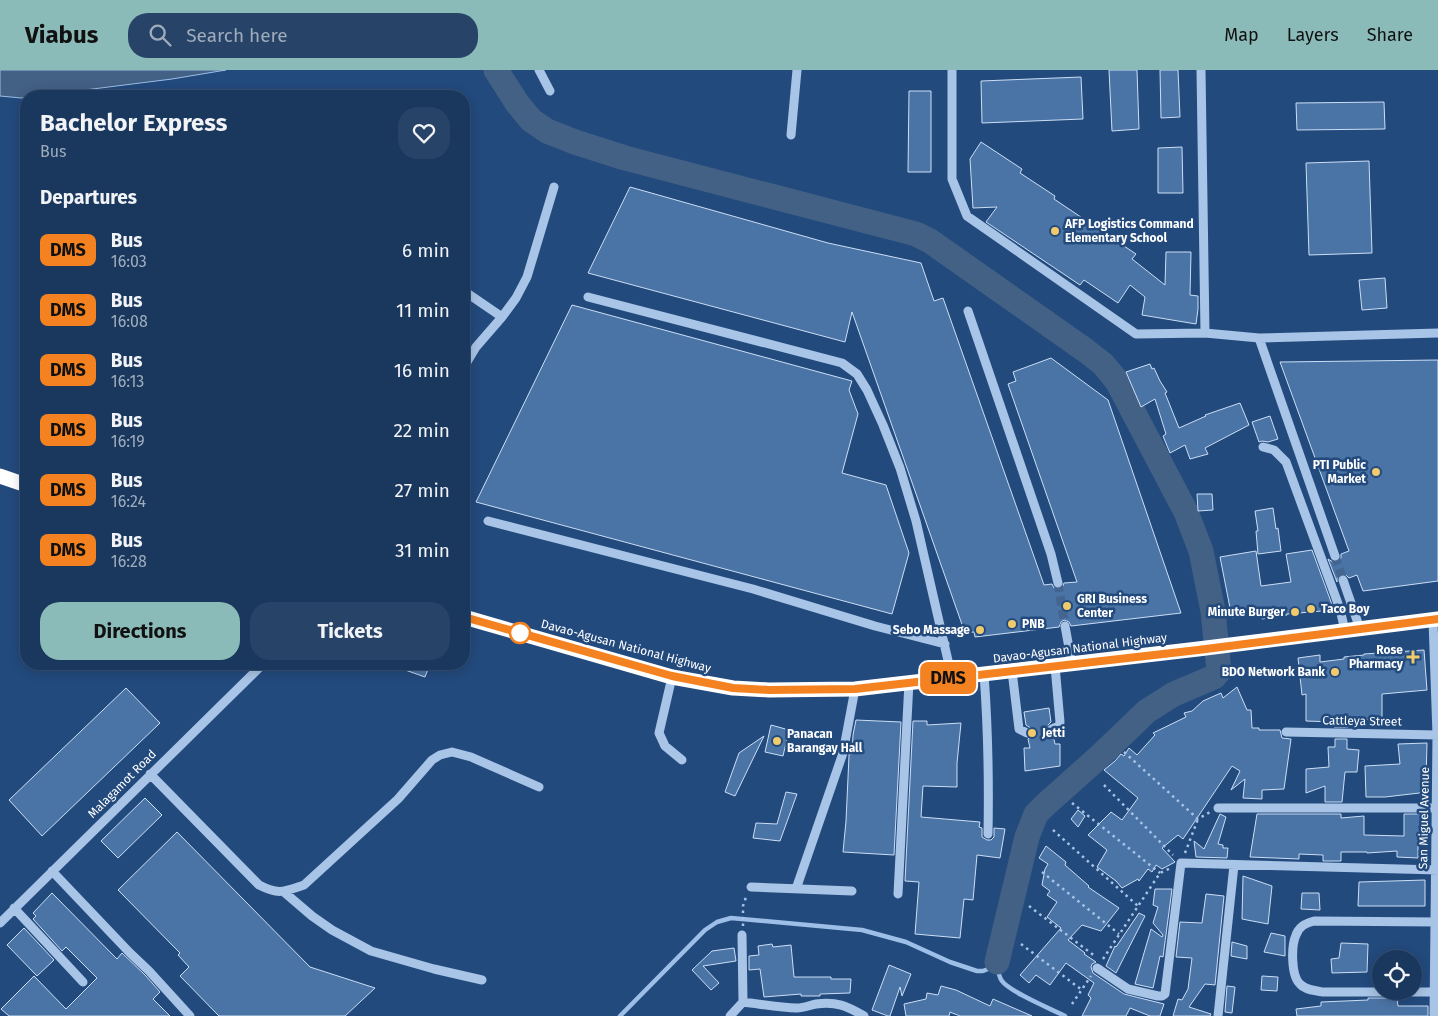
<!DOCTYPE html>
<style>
:root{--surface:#1a385e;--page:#274367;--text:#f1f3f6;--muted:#9facbc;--line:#385273;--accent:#8bbbb9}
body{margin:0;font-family:"Fira Sans",sans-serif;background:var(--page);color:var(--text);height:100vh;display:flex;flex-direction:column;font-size:19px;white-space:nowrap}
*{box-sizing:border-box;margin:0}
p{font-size:16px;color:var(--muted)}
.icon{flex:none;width:28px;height:28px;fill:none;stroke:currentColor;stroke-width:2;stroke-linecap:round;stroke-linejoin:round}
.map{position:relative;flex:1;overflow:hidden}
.side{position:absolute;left:20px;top:20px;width:450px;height:580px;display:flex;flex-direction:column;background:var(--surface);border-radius:20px;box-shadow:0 2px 12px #0003,0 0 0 1px var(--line)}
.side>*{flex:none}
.badge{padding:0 10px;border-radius:8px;font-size:18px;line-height:32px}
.tools{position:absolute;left:1372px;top:880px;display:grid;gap:10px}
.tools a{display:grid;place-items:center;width:50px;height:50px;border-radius:50%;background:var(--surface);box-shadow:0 2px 12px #0003,0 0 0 1px var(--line);font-size:25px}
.map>.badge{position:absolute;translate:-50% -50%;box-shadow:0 0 0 2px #fff}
h2{padding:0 20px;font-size:19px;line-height:45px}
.round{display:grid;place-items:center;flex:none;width:52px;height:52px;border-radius:20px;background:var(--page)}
.head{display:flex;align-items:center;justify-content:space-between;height:85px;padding:0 20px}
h1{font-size:24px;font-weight:700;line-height:38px}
.button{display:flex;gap:10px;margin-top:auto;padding:10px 20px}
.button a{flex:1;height:58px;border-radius:20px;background:var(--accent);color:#111;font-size:20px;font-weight:700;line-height:58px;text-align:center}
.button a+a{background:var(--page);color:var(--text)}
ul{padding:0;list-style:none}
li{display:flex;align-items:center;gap:15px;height:60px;padding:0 20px}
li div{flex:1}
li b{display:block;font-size:19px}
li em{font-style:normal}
li .badge{min-width:55px;font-weight:700;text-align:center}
header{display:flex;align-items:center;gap:30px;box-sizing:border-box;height:70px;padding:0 25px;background:var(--accent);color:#111}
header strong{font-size:24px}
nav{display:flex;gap:28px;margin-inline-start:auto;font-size:18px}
.search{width:350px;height:45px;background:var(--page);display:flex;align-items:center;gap:12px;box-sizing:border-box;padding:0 18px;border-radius:20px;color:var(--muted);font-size:19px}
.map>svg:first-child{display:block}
</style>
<header>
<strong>Viabus</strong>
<div class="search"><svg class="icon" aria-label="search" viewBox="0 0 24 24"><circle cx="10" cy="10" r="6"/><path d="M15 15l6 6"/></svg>Search here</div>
<nav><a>Map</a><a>Layers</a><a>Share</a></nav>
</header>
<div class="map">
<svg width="1438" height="946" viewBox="0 0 1438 946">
<rect width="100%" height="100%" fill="#234a7d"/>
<path fill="#436185" stroke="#9cbee7" d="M0 0H226L172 9 21 28 0 26Z"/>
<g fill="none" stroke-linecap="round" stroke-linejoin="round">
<path stroke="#9cbee7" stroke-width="4.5" d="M620 946 705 860 717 852 731 848 862 860 906 872 950 892 977 901H983L988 899 997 892C998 898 998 906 1002 911 1010 922 1051 939 1065 946"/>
<path stroke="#436185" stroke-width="25" d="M496 0 517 33 531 50 547 61 575 72 625 88 916 164 930 171 1085 280 1103 294 1117 311 1186 442 1201 481 1213 541 1219 601 1214 607 1174 624 1147 641 1100 686 1044 736 1036 744 1027 767 997 892"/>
</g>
<path fill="#4b74a6" stroke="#cbdef5" d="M1109 0H1137L1139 59 1112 61Z
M1160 0H1178L1180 47 1161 48Z
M1081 7 1083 49 982 53 981 11Z
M909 21H931V102H908Z
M1384 32 1385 59 1297 60 1296 33Z
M981 72 1022 99 1020 103 1055 126 1054 129 1136 184 1132 189 1165 215 1166 182H1191L1190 225 1198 226V239L1196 254 1142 245 1145 227 1130 215 1118 233 1084 210 1080 215 986 152 997 137 973 138 970 89Z
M1182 77 1183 123H1158V78Z
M1369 91 1372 183 1309 185 1306 93Z
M630 117 828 173 921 193 934 231 943 228 1044 515 1052 514 1054 518 1057 519 1062 518 1064 513 1077 512 1008 314 1016 311 1013 302 1051 288 1108 330 1181 543 1071 556 1069 552 1064 550 1061 552 1059 557 975 567 974 562 965 563 852 242 845 272 588 203Z
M1385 208 1387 238 1362 240 1359 210Z
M572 235 852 311 849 320 858 344 842 403 886 415 909 483 892 544 476 432Z
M1438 290V511L1363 521 1357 505 1349 508 1345 504H1341L1337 508V512L1328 489 1333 492H1338L1341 488V484L1349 481 1280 292Z
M1150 294 1152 299 1154 298 1160 311 1167 322 1165 323 1179 358 1206 346 1205 345 1240 333 1249 355 1205 378 1208 384 1190 389 1185 375 1170 383 1163 366 1166 364 1155 329 1141 337 1126 302Z
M1270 346 1278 369 1268 372 1262 371 1259 372 1252 352Z
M1197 424H1212L1213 440 1198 441Z
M1273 438 1276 459 1278 458 1281 481 1258 484 1256 461H1258L1255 441Z
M1312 480 1334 540 1287 544V545L1262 549V542L1232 548 1220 487 1256 481 1261 516 1291 512 1286 484Z
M1424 580 1427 620 1382 624V650L1349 649 1348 657H1334V652L1306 651V624L1302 625 1298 588 1320 585V592L1344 589V587L1364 585V584Z
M392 594H430L425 607 391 595Z
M1237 617 1247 640H1251L1252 658H1259V660H1280L1282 668 1291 669 1284 719 1262 720V729L1243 728 1245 709 1231 720 1240 701 1232 696 1183 769 1178 765 1162 778 1175 792 1162 799 1156 795 1152 802 1148 799 1139 811 1138 809 1122 818 1116 811 1097 797 1107 780 1088 765 1111 742 1122 750 1138 728 1104 700 1115 691 1121 684 1124 686 1129 678 1137 685 1155 665 1153 663 1186 647 1184 643 1192 641 1203 631 1221 623 1223 628Z
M126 618 160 653 42 766 9 730Z
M1049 638 1051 652 1047 656 1046 661 1049 664 1053 665 1055 674H1060V696L1025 701 1024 678H1030L1028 669 1032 666 1033 663 1032 659 1026 655 1024 642Z
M856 650 901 652 894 785 843 782 846 751 849 686V684H852L853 665Z
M913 651H927V655L961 653 957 693V717L923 716 921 747 980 752 979 757 982 758V767L987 770H991L994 767V758L1005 759 1000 788 977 785 973 830 964 829 960 868 915 864 919 812 905 811Z
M771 655 789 660 783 686 765 682Z
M764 666 735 726 725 722 739 683Z
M1335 669H1347V679L1359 680 1357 702H1345L1342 732H1325V716L1306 723V699L1329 697 1328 677H1335Z
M1427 673 1426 710H1428V722L1385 727H1366L1365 696 1400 694 1398 674Z
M786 722 797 724 780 771 753 768 756 753 777 754Z
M145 728 162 745 118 788 101 771Z
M1078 740 1085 746 1078 757 1071 749Z
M1220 744 1226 747 1218 774 1223 775V778H1228L1227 788 1196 787 1194 771 1204 779Z
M1257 744H1341V748L1364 746V765L1404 766V744H1419L1423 751 1422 770 1418 769V788L1397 787V781L1367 783V782H1341V791H1323V785L1299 784V789L1250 787Z
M177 762 310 897 375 918 345 946H219L180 906 189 897 178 885 180 883 118 820Z
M1046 776 1066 792 1065 795 1089 816 1088 817 1119 838 1101 861 1082 855 1068 870 1085 883 1084 884 1096 892 1092 894 1091 897 1093 903 1124 924 1164 934 1160 946H1150L1130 938 1126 946H1082L1091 928 1088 925 1094 913 1066 893 1050 915 1036 905 1029 913 1020 905 1061 858 1047 847 1057 832 1047 825 1050 821 1042 815 1045 799 1048 794 1039 788Z
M1243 806 1272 816 1268 854 1242 849Z
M1425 810V836H1358L1359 812Z
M1155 819H1172L1163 887 1160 886 1153 918 1135 914 1151 859 1162 867 1163 865 1153 853 1158 837 1153 835Z
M52 823 117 889 122 883 145 905 160 922 153 929 170 946H9L1 939 34 906 66 939 97 908 66 877 62 881 33 849 36 846 33 843Z
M1302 823H1319L1320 840 1301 839Z
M1206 824 1224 826 1215 915 1205 914 1189 937 1211 944 1210 946H1173L1178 929 1182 930 1188 919 1192 888 1176 887 1180 852 1202 853Z
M1139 843 1145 846 1116 903 1106 896 1115 876 1116 877Z
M24 858 54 890 37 906 7 875Z
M1271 863 1285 866V886L1264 882Z
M1232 872 1247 876V889L1231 886Z
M1341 873 1368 874 1367 902 1332 903 1331 889 1339 888Z
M772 874 773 877 791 875 794 907H831V909H851L850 923 820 924V926H801V924L764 927 760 899 749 900V886L759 885 758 876Z
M734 878 736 891 703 896 719 913 711 920 692 900 712 881Z
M889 895 911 904 902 926 900 917 890 946H888L872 940Z
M1262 906 1278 907 1277 921 1261 920Z
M941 916 956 920 990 936 993 929 1032 946H960L950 942 949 946H906L904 934 926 929 927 923 938 925Z
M1227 916 1235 917 1232 943 1225 942Z
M1368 928H1397L1398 936H1428V946H1297L1296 939 1321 936V932L1368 930Z"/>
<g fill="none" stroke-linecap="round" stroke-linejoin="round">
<path stroke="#446590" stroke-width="9" stroke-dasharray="9 4.5" stroke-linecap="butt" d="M1335 486 1343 510
M1058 513 1065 556
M1027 663 1052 659"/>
<path stroke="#a8c4e6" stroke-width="2.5" stroke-dasharray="2.5 4" stroke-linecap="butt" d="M1124 682 1198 749 1210 742
M1104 715 1173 785
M1072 733 1160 803
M1053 760 1138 836
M1185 783 1198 749
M1042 802 1119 864
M1029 836 1096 887
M743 856V836L746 827
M1021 874 1082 920
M1103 889 1160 803 1171 798
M1072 934 1091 906"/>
<path stroke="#a8c4e6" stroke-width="9" d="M539 0 550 21
M952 0V109L967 146 1136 264 1205 263 1259 268 1438 263
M1201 0 1205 263
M791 65 797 0
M464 221 502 247
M588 227 842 293 857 304 867 320 883 355 900 398 916 451 952 608
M968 241 1051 484 1058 513
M1259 268 1335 486
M464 297 476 277 502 247 516 228 527 207 554 117
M1263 377 1274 380 1286 392 1340 539 1345 561
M488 451 753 519 875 556 945 574
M1343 510 1360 559
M1433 550 1437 665 1434 946
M1065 556 1072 594
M1012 601 1019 659 1027 663
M984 604C988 658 989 711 988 764
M672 607 659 663 665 676 682 690
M1052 659 1059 656 1060 652 1055 596
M1286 662 1438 665
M150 704 259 815C279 825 283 822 304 815L398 729 432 690 440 685 452 682 471 687 539 717
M1218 738H1438
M52 801 130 883 149 901 190 946
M751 817 852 821
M796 819 843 683 855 619
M284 822 312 846 332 860 371 881 434 899 482 910
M898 824 909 612
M14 838 83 912
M0 853 263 594
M1097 898 1128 919 1158 926H1162L1165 924 1181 793 1438 800
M1438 922H1322C1314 920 1305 920 1300 914 1291 906 1291 876 1296 865 1299 856 1306 853 1314 851L1438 852
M743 932C761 934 780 938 797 938 804 938 810 935 816 934 836 931 847 936 864 946
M730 946 743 932 742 865
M1218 946 1234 795"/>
<path stroke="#fff" stroke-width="15" d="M0 406 26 415
M464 547 672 607 733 618 769 620 855 619 1198 579 1438 549"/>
</g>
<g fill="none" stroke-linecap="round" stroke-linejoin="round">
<g stroke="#fff" stroke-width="11">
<path id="line" d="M464 547 672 606 733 618 769 620 855 619 1198 580 1438 549"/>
</g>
<use href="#line" stroke="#f58220" stroke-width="8"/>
</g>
<g fill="#f0ca6b" stroke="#234a7d" stroke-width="2">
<circle cx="1055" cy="161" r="5"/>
<circle cx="1376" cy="402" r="5"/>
<circle cx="1067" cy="536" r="5"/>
<circle cx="1311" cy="539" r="5"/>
<circle cx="1295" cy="542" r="5"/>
<circle cx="1012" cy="554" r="5"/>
<circle cx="980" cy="560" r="5"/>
<path d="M1410.5 579.5h5v5h5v5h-5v5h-5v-5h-5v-5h5z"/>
<circle cx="1335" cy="602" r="5"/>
<circle cx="1032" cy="663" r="5"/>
<circle cx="777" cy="671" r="5"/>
</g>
<circle fill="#fff" stroke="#f58220" stroke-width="2.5" cx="520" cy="563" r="10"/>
<g text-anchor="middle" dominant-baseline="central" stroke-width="5" stroke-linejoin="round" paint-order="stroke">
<g font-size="12" font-weight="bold" fill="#fff" stroke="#234a7d" text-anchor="start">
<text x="1065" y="154">AFP Logistics Command<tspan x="1065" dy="14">Elementary School</tspan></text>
<text x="1366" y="395" text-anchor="end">PTI Public<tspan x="1366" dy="14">Market</tspan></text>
<text x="1077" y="529">GRI Business<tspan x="1077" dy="14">Center</tspan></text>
<text x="1321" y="539">Taco Boy</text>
<text x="1285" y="542" text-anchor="end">Minute Burger</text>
<text x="1022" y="554">PNB</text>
<text x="970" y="560" text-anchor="end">Sebo Massage</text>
<text x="1403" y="580" text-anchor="end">Rose<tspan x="1403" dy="14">Pharmacy</tspan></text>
<text x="1325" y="602" text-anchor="end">BDO Network Bank</text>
<text x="1042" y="663">Jetti</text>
<text x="787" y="664">Panacan<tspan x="787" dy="14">Barangay Hall</tspan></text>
</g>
<g font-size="12" fill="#fff" stroke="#234a7d">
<text transform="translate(626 576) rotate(15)">Davao-Agusan National Highway</text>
<text transform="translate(1080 578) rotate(-7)">Davao-Agusan National Highway</text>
<text transform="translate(1362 651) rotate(1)">Cattleya Street</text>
<text transform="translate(122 714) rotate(-45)">Malagamot Road</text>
<text transform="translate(1424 748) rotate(-89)">San Miguel Avenue</text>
</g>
</g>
</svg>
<div class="tools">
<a><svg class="icon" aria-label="locate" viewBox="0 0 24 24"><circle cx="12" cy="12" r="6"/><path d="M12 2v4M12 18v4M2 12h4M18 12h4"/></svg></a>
</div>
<b class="badge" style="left:948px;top:608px;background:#f58220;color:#111">DMS</b>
<section class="side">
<div class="head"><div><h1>Bachelor Express</h1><p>Bus</p></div><a class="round"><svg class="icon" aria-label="heart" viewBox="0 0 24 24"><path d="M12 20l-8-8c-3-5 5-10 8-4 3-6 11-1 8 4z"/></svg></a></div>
<h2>Departures</h2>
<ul>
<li><span class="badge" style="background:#f58220;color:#111">DMS</span><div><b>Bus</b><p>16:03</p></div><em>6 min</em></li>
<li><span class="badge" style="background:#f58220;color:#111">DMS</span><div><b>Bus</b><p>16:08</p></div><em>11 min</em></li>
<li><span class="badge" style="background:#f58220;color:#111">DMS</span><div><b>Bus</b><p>16:13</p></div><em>16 min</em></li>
<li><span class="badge" style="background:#f58220;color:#111">DMS</span><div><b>Bus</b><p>16:19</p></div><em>22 min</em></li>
<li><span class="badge" style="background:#f58220;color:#111">DMS</span><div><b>Bus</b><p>16:24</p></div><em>27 min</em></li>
<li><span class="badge" style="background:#f58220;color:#111">DMS</span><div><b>Bus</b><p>16:28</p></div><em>31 min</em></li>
</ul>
<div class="button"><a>Directions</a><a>Tickets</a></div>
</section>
</div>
